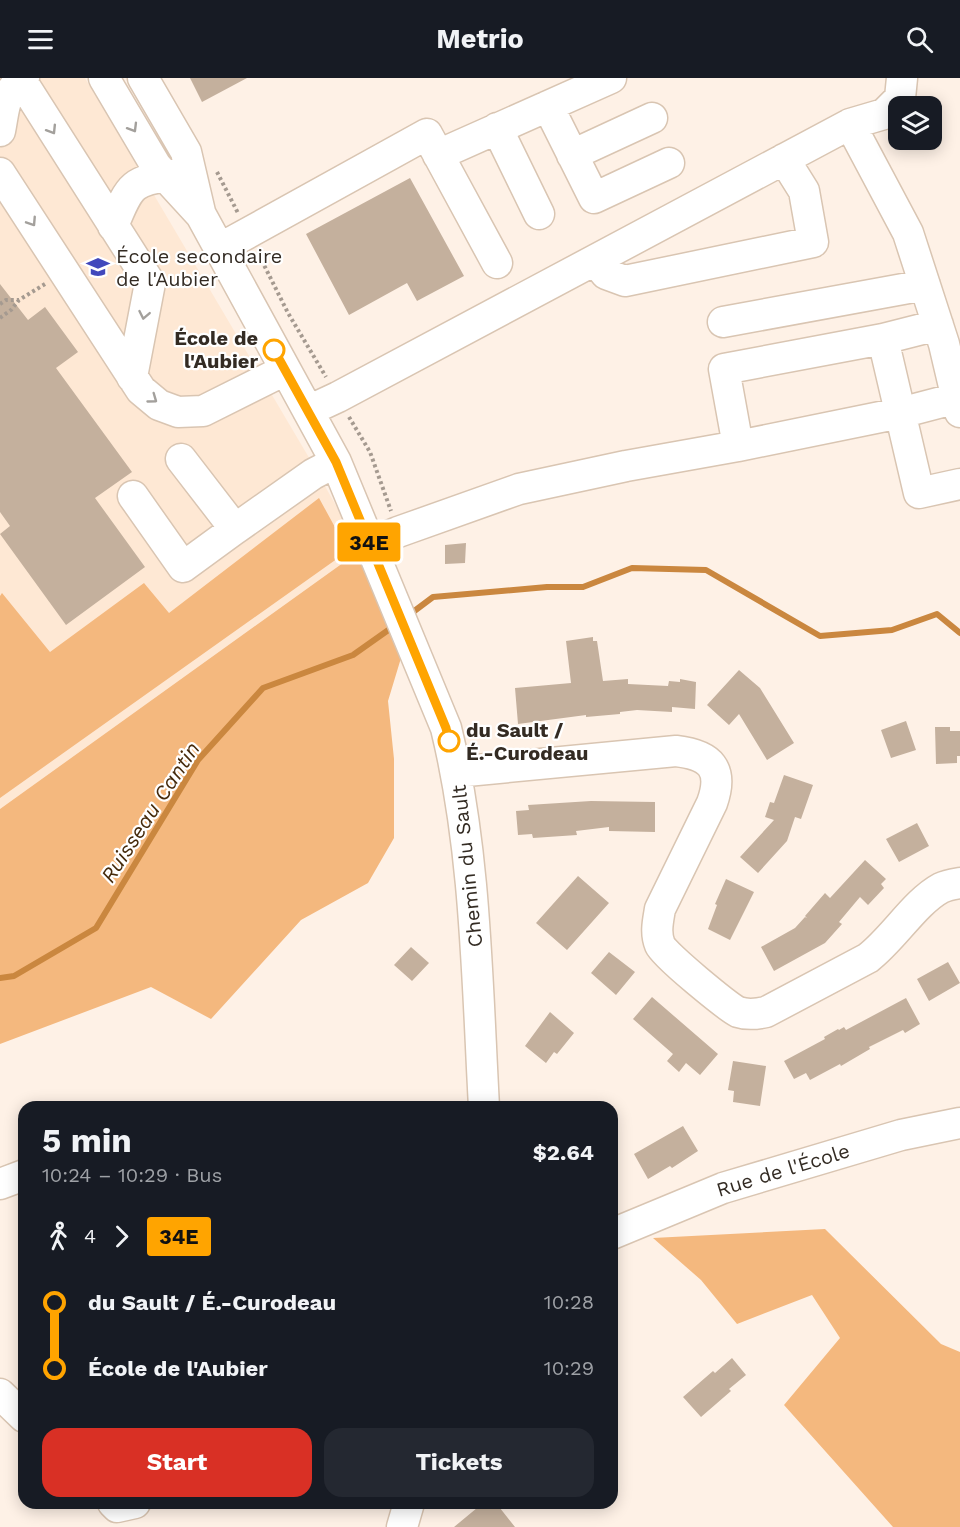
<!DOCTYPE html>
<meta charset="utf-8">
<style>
:root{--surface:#171b24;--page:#242831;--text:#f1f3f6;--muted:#9ea1a6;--accent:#d93025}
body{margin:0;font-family:"Work Sans",sans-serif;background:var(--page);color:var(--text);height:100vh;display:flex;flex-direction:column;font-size:22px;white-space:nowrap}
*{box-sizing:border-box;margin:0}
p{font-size:20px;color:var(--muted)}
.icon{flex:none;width:33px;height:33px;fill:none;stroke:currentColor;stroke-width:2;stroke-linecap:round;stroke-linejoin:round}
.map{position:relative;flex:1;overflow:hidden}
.drawer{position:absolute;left:18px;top:1023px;width:600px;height:408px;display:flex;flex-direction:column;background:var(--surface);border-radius:18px;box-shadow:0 3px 15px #0003}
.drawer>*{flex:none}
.badge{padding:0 12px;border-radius:4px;font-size:21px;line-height:39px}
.tools{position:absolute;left:888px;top:18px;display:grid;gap:12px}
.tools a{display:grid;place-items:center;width:54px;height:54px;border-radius:12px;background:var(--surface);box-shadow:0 3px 15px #0003;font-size:30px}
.map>.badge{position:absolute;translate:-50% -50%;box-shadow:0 0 0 3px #fff}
.legs{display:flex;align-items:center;gap:9px;height:66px;padding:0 24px;font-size:20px}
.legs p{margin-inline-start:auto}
.head{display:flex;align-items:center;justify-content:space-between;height:102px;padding:0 24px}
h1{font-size:33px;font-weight:700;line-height:45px}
.primary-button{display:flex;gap:12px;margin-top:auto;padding:12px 24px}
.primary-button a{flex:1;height:69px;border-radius:18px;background:var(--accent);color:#fff;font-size:24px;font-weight:700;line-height:69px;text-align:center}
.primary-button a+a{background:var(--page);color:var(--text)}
ul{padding:0 24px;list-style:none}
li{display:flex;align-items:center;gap:21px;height:66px;font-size:22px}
li i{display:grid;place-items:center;width:9px;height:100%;margin:0 8px;background:currentColor}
li i::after{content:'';width:15px;height:15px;margin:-8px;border:4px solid;border-radius:50%;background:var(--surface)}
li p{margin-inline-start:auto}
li:first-child i{background:linear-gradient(#0000 50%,currentColor 0)}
li:last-child i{background:linear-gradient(currentColor 50%,#0000 0)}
header{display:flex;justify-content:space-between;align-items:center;height:78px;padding:0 24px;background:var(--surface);font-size:27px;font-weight:700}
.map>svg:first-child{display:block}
</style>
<header><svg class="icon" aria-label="menu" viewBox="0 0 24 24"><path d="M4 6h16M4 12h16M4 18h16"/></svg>Metrio<svg class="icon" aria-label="search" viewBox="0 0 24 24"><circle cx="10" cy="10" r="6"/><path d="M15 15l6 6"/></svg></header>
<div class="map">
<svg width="960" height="1449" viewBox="0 0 960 1449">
<rect width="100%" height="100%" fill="#fef1e6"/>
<path fill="#fee8d4" d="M0 0H85L308 378 361 472 0 731Z"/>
<path fill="#f4b87e" d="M319 420 348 473 0 720V518L2 515 50 574 144 505 169 535Z
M361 472 401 580 388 623 394 681V760L368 805 301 842 211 941 151 909 0 966V731Z
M825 1151 941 1266 960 1274V1449H893L784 1327 840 1260 812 1217 737 1246 701 1202 653 1160Z"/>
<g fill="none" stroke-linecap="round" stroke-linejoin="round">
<path stroke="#ca873f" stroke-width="6" d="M409 537 433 519 547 509H583L632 490 706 492 820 558 892 552 937 536 960 555
M0 900 14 898 96 850 198 682 263 610 353 577 394 548"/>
</g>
<path fill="#c4b09d" d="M190 0H247L202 24Z
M410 100 464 198 417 223 407 205 349 237 306 156Z
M0 206 28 242 45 229 78 274 56 290 132 394 95 420 145 489 66 547 0 456 10 448 0 434Z
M466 465 465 485 445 486V467Z
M593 559V563H597L603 603 628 601V606L668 608 669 603 680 604V601L696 604 695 631 672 629V634L637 632 620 634V636L586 639V637L518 646 515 610 571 605 566 563Z
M739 592 760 610 794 665 767 682 739 636 729 647 707 627Z
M906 643 916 672 891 680 881 652Z
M935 649H950V653H960V678H957V685L936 686Z
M784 697 813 707 801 741 795 739 787 763 758 795 740 779 774 742 765 739 770 724 774 725Z
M591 723 655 724V754L609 753V749L576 753 577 757 533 760 532 756 518 757 516 733 529 732 528 727Z
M917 745 929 768 899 784 886 761Z
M865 782 886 801 881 806 884 810 868 827 860 819 839 844 842 846 825 865 774 893 761 869 795 850 805 839 807 840 805 838 825 815 830 820Z
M578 798 609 825 567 872 536 845Z
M726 801 754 814 730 862 708 851 717 827 715 826Z
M411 869 429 885 412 903 394 887Z
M609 874 635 894 616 917 591 895Z
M948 884 960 905 929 923 917 901Z
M652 919 718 976 700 997 686 985 679 994 667 983 673 976 633 941Z
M906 920 920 946 905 955 903 952 869 969 870 971 841 988 840 986 810 1002 806 995 794 1001 784 983 825 961 824 959 838 951 839 952 844 949 846 952Z
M550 934 574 955 557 976 554 974 546 985 525 968Z
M733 983 766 988 760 1028 733 1024 734 1013 728 1012Z
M683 1048 698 1073 672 1090 670 1088 648 1101 634 1076Z
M732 1280 746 1297 729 1311 731 1313 701 1339 683 1319 713 1293 715 1295Z
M483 1425H496L515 1449H454Z"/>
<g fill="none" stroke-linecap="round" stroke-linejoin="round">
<g stroke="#d9c5b2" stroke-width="33">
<path id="minor" d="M17 0 21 2 150 205 132 299
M104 0 156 88 201 137 336 384 446 650C476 773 477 902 484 1029
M143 0 186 74 200 134
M548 28 594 120 669 85
M850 46 884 36 900 20 902 0
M497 50 539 136
M0 53C5 27 3 17 24 0
M438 77 611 0
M572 77 652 40
M0 95 141 312 159 327 178 334 203 333 285 292
M113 148C132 101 133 104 182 95
M219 171 427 56 497 185
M595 182 606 196 625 203 813 164 804 113 784 81
M723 244 925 207
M883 261 938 247
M957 320 900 335 738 368 724 291 883 261 919 415 960 406
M308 333 338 319 850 46 908 155 944 266 960 334
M181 381 235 451 313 396 336 384
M133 418 183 489 235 451
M370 466 398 454 519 411 626 388 738 368
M456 694 676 673C711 677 724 691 712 725L660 831C658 843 655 855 660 867 664 877 728 929 738 934 747 937 757 936 766 934L868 880C893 861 915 824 941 810 947 807 954 806 960 805
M0 1106 24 1097
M612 1156 723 1110 901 1057 960 1045
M0 1316 24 1339
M113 1425 117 1429 135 1425
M402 1449 409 1425"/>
</g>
<path stroke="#a59a90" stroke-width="4" stroke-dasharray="3 3" stroke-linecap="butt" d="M217 94 238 135
M259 177 288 235 326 299
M0 226 6 222H19
M0 240 11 232 19 222 45 206
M349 339 370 374 391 433"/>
<use href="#minor" stroke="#fff" stroke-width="30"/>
</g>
<defs><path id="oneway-chevron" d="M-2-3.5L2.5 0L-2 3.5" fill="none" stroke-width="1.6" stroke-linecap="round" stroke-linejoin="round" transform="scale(1.5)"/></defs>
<g stroke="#a3a09c">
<use href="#oneway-chevron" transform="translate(133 50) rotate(59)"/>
<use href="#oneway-chevron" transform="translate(52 52) rotate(58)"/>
<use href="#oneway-chevron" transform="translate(32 144) rotate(57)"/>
<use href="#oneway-chevron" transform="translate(144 237) rotate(101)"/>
<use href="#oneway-chevron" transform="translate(153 321) rotate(36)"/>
</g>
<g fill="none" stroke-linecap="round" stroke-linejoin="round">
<g stroke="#fff" stroke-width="14">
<path id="line-1" d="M274 272 336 384 446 650 449 663"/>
</g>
<use href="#line-1" stroke="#ffa400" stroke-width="9"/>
</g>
<defs>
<g id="school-bare" transform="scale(1.8)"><path d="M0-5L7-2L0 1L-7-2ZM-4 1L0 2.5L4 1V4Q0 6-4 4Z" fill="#4148bc" stroke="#fff" stroke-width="2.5" paint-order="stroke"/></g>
</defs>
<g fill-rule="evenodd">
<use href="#school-bare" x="98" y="189"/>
</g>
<g fill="#fff" stroke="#ffa400" stroke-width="3">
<circle cx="274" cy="272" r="10"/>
<circle cx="449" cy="663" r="10"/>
</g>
<g text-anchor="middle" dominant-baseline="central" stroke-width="4.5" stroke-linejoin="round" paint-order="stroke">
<g font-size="20" fill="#332b23" stroke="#fff" text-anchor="start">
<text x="116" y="178">École secondaire<tspan x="116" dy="23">de l'Aubier</tspan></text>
</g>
<g font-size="20" font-weight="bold" fill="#332b23" stroke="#fff" text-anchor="end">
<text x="258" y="260">École de<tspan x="258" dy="23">l'Aubier</tspan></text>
<text x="466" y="652" text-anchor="start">du Sault /<tspan x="466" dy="23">É.-Curodeau</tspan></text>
</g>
<g font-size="20" fill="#332b23" stroke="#fff">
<text transform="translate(467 788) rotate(-96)">Chemin du Sault</text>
<text transform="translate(783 1092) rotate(-17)">Rue de l'École</text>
</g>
<g font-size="21" font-style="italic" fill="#462b0c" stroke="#fff">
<text transform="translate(150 734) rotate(-57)">Ruisseau Cantin</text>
</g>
</g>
</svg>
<div class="tools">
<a><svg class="icon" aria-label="layers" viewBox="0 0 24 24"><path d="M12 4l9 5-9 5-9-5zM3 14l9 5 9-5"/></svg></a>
</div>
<b class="badge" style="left:369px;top:464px;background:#ffa400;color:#111">34E</b>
<section class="drawer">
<div class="head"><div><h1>5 min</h1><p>10:24 – 10:29 · Bus</p></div><b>$2.64</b></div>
<div class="legs"><svg class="icon" aria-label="walk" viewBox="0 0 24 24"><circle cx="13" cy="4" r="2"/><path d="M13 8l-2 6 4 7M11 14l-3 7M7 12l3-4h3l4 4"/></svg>4<svg class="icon" aria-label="forward" viewBox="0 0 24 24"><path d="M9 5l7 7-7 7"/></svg><b class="badge" style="background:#ffa400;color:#111">34E</b></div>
<ul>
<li><i style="color:#ffa400"></i><b>du Sault / É.-Curodeau</b><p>10:28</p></li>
<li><i style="color:#ffa400"></i><b>École de l'Aubier</b><p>10:29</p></li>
</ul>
<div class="primary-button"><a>Start</a><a>Tickets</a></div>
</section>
</div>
